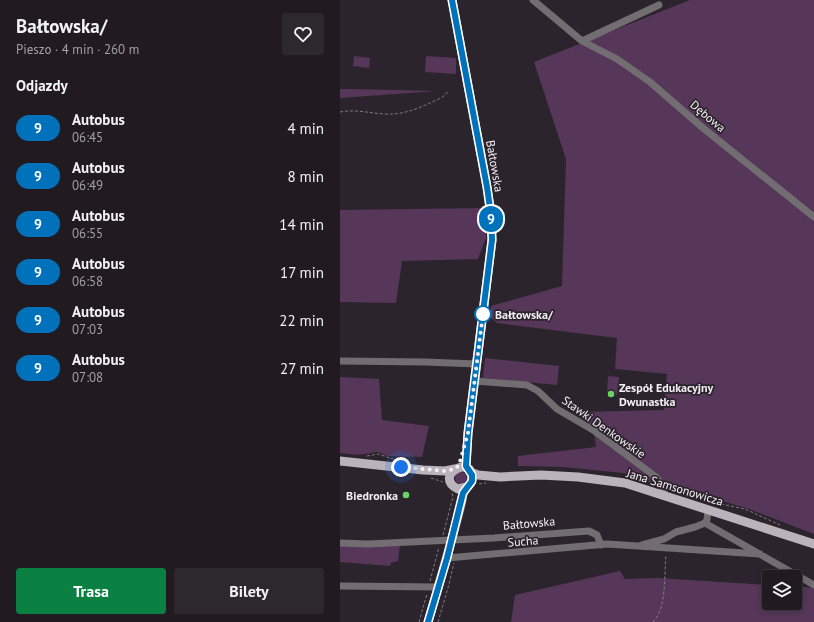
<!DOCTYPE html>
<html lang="pl">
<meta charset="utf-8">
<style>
:root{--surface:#211b21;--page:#2d282e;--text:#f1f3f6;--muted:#a2a1a5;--line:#3e393f;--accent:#0b8043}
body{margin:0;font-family:"PT Sans",sans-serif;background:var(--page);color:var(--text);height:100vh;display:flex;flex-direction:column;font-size:15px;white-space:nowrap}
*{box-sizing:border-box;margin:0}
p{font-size:13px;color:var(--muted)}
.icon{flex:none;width:22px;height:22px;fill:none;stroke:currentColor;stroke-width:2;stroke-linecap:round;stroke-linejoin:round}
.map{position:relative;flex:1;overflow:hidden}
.details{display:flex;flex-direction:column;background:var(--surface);width:340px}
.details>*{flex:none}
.badge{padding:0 8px;border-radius:13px;font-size:14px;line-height:26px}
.tools{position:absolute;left:422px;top:570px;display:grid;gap:8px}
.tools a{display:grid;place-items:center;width:40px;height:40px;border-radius:4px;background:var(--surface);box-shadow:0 2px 10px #0003,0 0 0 1px var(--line);font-size:20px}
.you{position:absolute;width:20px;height:20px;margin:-10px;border:3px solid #fff;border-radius:50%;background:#1a73e8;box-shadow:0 0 0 6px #1a73e833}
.map>.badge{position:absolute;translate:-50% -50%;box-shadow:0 0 0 2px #fff}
h2{padding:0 16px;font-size:15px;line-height:36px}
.round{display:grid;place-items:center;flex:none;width:42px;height:42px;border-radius:4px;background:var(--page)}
.head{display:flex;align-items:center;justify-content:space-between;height:68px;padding:0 16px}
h1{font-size:19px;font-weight:800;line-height:30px}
.primary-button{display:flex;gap:8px;margin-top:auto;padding:8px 16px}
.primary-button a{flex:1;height:46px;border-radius:4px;background:var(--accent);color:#fff;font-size:16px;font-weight:800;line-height:46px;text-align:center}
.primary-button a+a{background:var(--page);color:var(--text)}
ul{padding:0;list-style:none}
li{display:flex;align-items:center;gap:12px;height:48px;padding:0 16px}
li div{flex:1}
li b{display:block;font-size:15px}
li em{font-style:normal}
li .badge{min-width:44px;font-weight:700;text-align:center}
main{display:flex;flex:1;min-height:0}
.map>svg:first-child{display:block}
</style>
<main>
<section class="details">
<div class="head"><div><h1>Bałtowska/</h1><p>Pieszo · 4 min · 260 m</p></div><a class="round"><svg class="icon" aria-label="heart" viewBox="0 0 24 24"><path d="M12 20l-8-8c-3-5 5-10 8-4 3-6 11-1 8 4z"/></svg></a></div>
<h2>Odjazdy</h2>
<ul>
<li><span class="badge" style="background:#0072bc;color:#fff">9</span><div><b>Autobus</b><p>06:45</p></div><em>4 min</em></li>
<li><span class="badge" style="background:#0072bc;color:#fff">9</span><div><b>Autobus</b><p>06:49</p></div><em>8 min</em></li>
<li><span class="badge" style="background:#0072bc;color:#fff">9</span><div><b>Autobus</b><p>06:55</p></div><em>14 min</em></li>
<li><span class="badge" style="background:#0072bc;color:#fff">9</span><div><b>Autobus</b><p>06:58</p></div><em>17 min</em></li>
<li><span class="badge" style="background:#0072bc;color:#fff">9</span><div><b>Autobus</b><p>07:03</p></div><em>22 min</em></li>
<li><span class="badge" style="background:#0072bc;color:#fff">9</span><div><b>Autobus</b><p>07:08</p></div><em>27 min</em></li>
</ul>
<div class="primary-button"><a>Trasa</a><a>Bilety</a></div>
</section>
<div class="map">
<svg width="474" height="622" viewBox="0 0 474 622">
<rect width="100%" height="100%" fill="#2c242c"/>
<path fill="#563759" d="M350 0H474V534L409 509 352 492 283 473 223 467 178 466V456L256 447C255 429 250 426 239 412L324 410 327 374 275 369 277 338 157 323 151 318V306L222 286 226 159 194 62Z
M14 56 30 58 29 68 13 66Z
M86 56 116 58V74L85 72Z
M0 89H10L97 91 0 98Z
M145 208 146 238 138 259 62 261 56 303 0 302V210Z
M145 358 219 366 217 385 143 378Z
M268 376 279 377 277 395H267Z
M0 377 39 379 42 420 89 426 82 457 47 456 38 452 17 455 0 453Z
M115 478a6 6 0 1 1 12 0a6 6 0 1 1-12 0Z
M0 545H60L58 561 51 563 50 566 0 562Z
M280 571 285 579 318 578 429 585V603H455V586L474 588V622H171L175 595Z"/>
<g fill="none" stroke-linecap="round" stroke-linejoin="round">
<path stroke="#807a80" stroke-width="1" stroke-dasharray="3 2" stroke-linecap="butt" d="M0 112C15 109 29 113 44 114 61 115 75 110 90 103 96 100 104 98 108 91
M27 456 38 454 53 459
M91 478 103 482
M299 479 311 482
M139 484 146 483
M329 487 371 502 405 509 440 525
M103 535 113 497 112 493
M90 581 99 547
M79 622 87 594
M98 622 108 588 114 563
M313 622C327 609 324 573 326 555"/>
<path stroke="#716d71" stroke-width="7" d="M193 0 242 41 277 59 310 82 363 128 474 217
M242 41 319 5
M0 361 85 362 137 364
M135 381 187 385 198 391 217 409 253 430 316 477 321 484 325 495
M368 510 367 520 365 523 474 585
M0 543 28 544 154 538 249 531 257 535 261 545
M302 545 324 539 336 532 355 527 365 523
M107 558 267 544 420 554
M0 586 98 587"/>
<path stroke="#bab3bb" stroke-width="9" d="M112 0 147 187 151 215 152 240 128 433 126 466 128 469
M0 461 83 470 105 471 115 469
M130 472 138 475 160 477 201 475 238 477 285 483 474 544
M88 622C100 581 112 541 122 500 122 497 123 494 124 491 127 486 132 485 132 479 133 453 92 476 118 489L127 487"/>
</g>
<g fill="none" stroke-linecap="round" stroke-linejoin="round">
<g stroke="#fff" stroke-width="9">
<path id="line" d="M88 622 107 558 123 493 132 481V475L126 466 128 433 152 240 151 215 147 187 112 0"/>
</g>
<use href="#line" stroke="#0072bc" stroke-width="6"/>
<path stroke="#f4eff4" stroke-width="4" stroke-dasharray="0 7.2" d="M61 467 105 471 115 469 119 465 128 433 143 314"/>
</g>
<circle fill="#fff" stroke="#0072bc" stroke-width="2" cx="143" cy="314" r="8"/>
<g fill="#69d464" stroke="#2c242c" stroke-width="1.5">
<circle cx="271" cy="394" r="4"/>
<circle cx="66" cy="495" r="4"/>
</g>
<g text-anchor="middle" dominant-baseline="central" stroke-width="3.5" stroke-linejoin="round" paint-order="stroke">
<g font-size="12" fill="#f4eff4" stroke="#2c242c">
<text transform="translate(368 116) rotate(40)">Dębowa</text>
<text transform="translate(155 166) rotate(80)">Bałtowska</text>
<text transform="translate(264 427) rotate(35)">Stawki Denkowskie</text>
<text transform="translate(335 487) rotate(17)">Jana Samsonowicza</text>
<text transform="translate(189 523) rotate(-5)">Bałtowska</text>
<text transform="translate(183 541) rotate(-5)">Sucha</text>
</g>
<g font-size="12" font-weight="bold" fill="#f4eff4" stroke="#2c242c" text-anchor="start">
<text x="155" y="314">Bałtowska/</text>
</g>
<g font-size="12" font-weight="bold" fill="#f4eff4" stroke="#2c242c" text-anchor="start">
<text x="279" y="387">Zespół Edukacyjny<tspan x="279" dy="14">Dwunastka</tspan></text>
<text x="58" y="495" text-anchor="end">Biedronka</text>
</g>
</g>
</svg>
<div class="tools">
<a><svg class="icon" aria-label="layers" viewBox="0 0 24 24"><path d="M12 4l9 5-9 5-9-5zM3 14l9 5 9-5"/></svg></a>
</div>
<div class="you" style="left:61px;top:467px"></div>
<b class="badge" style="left:151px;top:219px;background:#0072bc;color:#fff">9</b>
</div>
</main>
